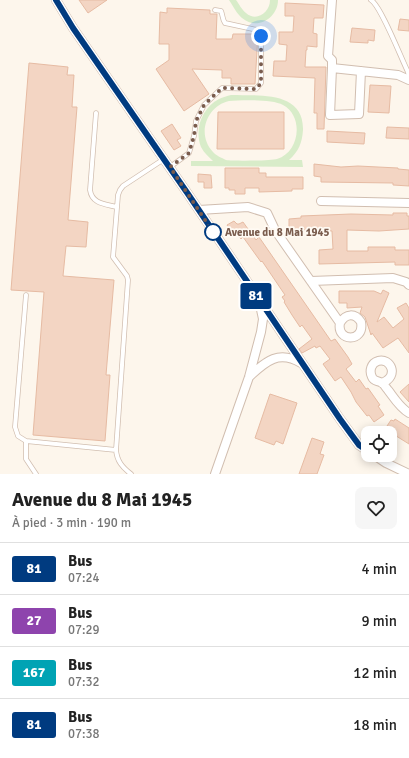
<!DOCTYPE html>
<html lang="fr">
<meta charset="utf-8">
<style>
:root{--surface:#fff;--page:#f6f6f6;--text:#222;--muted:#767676;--line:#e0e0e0}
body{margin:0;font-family:Signika,sans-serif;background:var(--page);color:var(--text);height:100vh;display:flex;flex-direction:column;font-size:15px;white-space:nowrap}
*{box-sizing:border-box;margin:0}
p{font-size:13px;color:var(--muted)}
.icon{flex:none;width:22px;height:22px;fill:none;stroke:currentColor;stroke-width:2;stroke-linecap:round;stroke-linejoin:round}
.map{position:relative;height:474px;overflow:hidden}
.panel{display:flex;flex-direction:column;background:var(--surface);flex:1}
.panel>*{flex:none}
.badge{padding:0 8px;border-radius:3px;font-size:14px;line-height:26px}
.buttons{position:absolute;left:361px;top:426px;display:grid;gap:8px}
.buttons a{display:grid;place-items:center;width:36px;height:36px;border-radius:8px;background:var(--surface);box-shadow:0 2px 10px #0003;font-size:20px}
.you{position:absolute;width:20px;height:20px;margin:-10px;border:3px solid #fff;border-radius:50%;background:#1a73e8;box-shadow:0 0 0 6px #1a73e833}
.map>.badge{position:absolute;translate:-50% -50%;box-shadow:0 0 0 2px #fff}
.round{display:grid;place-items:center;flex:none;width:42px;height:42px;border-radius:8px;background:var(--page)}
.headline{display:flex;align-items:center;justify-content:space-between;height:68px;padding:0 12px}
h1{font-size:19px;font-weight:700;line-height:30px}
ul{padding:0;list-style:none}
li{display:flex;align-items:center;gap:12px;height:52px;padding:0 12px;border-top:1px solid var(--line)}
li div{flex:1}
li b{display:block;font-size:15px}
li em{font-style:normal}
li .badge{min-width:44px;font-weight:700;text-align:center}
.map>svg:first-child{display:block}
</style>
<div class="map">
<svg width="409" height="474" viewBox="0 0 409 474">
<rect width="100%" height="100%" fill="#fdf6ec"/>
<path fill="#d8ecc9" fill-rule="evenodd" d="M229 0H236C239 4 242 10 246 13 256 22 270 13 270 0H278C278 18 257 31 242 18 237 14 233 6 229 0Z
M231 95C257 96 304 90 303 130 302 143 299 151 289 160H302L303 167 191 166V161H213C209 157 204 153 201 147 194 129 202 108 219 99 223 97 227 96 231 95ZM229 101C242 100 272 99 283 105 304 116 300 152 277 159 271 161 231 161 226 160 222 158 215 155 213 152 196 134 207 106 229 101Z"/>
<path fill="#f3d5c3" stroke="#e6bba3" d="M79 0H107L88 13Z
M285 3 324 5 323 18H314L313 33 317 34V47L307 46V50H306L305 67H326L324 129H317V113H314L315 78 273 76 274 61H286L287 45 279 44V32H293L294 16H285Z
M167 8 210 10V14H217L216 39H232L233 34H258L255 84H231V78H222V70L192 69 209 94 184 111 156 69 169 60V44H159L160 12 167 13Z
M400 19 409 20V31L398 30Z
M352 28 375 30 374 41 368 40V43L350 42Z
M29 63 68 67 67 75H74L72 107H77L68 220 88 222 86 247 66 246 63 276 114 280 106 375H110L105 441 33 435 44 292 11 290Z
M370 85 391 86 389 113 368 112Z
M218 112H284V149H217Z
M172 124 181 138 177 140 181 146 174 150 161 131Z
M387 127 409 128V139L386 138Z
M327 131 365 133 364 144 327 142Z
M314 164 341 167 358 166 398 168V169L409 170V186L393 185V183L321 182V177L314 176Z
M225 168H259V173H266V177H303V189H292V191L259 192V188H245V194H235V190H229V188H225Z
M198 174 211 175 212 188H204V182H198Z
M393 213H407V216H409V229L379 231 347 230V251H368V247H395V250H409V265H395V262L319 264V250L333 249 332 231H318V229L289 231V219L301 218V216L351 214 393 215Z
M234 221 237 224H239L243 222 256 240 259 237 331 341 335 339 348 357 352 364 346 369 356 382 359 379 366 389 368 388 380 405 378 406 384 415 374 422 369 415 367 416 356 402 351 392 341 377 335 381 323 364 330 359 320 346 316 348 315 346 302 353 299 349 312 339 302 325 300 327 292 315 284 302 285 301 282 297 285 295 262 261 261 262 243 237 241 239 236 233 233 234 227 225Z
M383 290 389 293 377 322 384 317 393 328 404 319 397 308 406 303 409 308V353L398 338 383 348 372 333 371 335 365 317 360 313 362 307 347 308V303H339V291H374L381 294Z
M409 384V402L400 392Z
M270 394 297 403 283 444 276 441 274 445 255 438Z
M395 419 409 428V444L385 429 391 420 394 421Z
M312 438 324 442 320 454 324 455 317 474H299Z"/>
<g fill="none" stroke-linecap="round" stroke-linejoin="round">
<g stroke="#d1beb0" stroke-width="5.5">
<path id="service" d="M371 0C381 6 401 58 408 72L409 79
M96 113 90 190C92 204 105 204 117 207
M170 167 189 153 194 136 196 121 204 105 222 88 256 89 261 83V32L257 30 225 23C222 19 223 15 221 11L215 10
M26 295 15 427 18 436 26 441 116 450
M26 441V459L36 474
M131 474C122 467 117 461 116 450L128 280 127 276 113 257 118 195 120 190 123 186 164 159"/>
</g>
<g stroke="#d1beb0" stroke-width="10">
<path id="minor" d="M56 0 73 28 188 194 340 419 359 445 368 451
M332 68V60L328 56 332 0
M361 71 359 114 330 115 332 68 398 75 409 80
M321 201 409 203
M199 210 248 207 267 213 275 230 340 323C336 342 365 343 361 322 355 313 346 313 340 323
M311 281 393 278 406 282 409 285
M250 376C266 361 279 350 301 363
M382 383C400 376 390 357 378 361 371 363 369 371 372 377 374 382 378 380 382 383 384 384 386 388 388 390 394 398 400 408 409 413
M374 455 386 463 409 474
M215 474 249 377 261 332 263 319 260 305"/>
</g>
<use href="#service" stroke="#fff" stroke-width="4"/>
<use href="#minor" stroke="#fff" stroke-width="8"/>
</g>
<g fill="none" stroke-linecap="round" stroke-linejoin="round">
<g stroke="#fff" stroke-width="9">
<path id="line" d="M56 0 73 28 188 194 340 419 359 445 368 451"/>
</g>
<use href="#line" stroke="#003b80" stroke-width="6"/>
<path stroke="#7a5c4d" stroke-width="4" stroke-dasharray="0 7.2" d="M213 232 170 167 189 153 194 136 196 121 204 105 222 88 256 89 261 83V36"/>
</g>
<circle fill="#fff" stroke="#003b80" stroke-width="2" cx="213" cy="232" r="8"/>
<g text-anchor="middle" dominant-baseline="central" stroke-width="3.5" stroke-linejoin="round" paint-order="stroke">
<g font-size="11" font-weight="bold" fill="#7a5c4d" stroke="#fffaf3" text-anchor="start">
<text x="225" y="232">Avenue du 8 Mai 1945</text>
</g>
</g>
</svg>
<div class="buttons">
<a><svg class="icon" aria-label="locate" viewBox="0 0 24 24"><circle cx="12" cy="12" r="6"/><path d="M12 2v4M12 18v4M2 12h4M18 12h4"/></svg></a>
</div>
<div class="you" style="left:261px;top:36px"></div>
<b class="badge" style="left:256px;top:296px;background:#003b80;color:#fff">81</b>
</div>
<section class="panel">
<div class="headline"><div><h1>Avenue du 8 Mai 1945</h1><p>À pied · 3 min · 190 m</p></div><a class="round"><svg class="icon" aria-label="heart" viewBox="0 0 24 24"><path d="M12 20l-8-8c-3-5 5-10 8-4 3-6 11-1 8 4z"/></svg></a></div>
<ul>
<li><span class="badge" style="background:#003b80;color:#fff">81</span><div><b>Bus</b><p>07:24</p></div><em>4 min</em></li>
<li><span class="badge" style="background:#8e44ad;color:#fff">27</span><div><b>Bus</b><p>07:29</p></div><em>9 min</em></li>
<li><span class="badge" style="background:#00a3b4;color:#fff">167</span><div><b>Bus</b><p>07:32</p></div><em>12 min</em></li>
<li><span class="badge" style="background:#003b80;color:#fff">81</span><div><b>Bus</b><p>07:38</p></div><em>18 min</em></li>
</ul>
</section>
